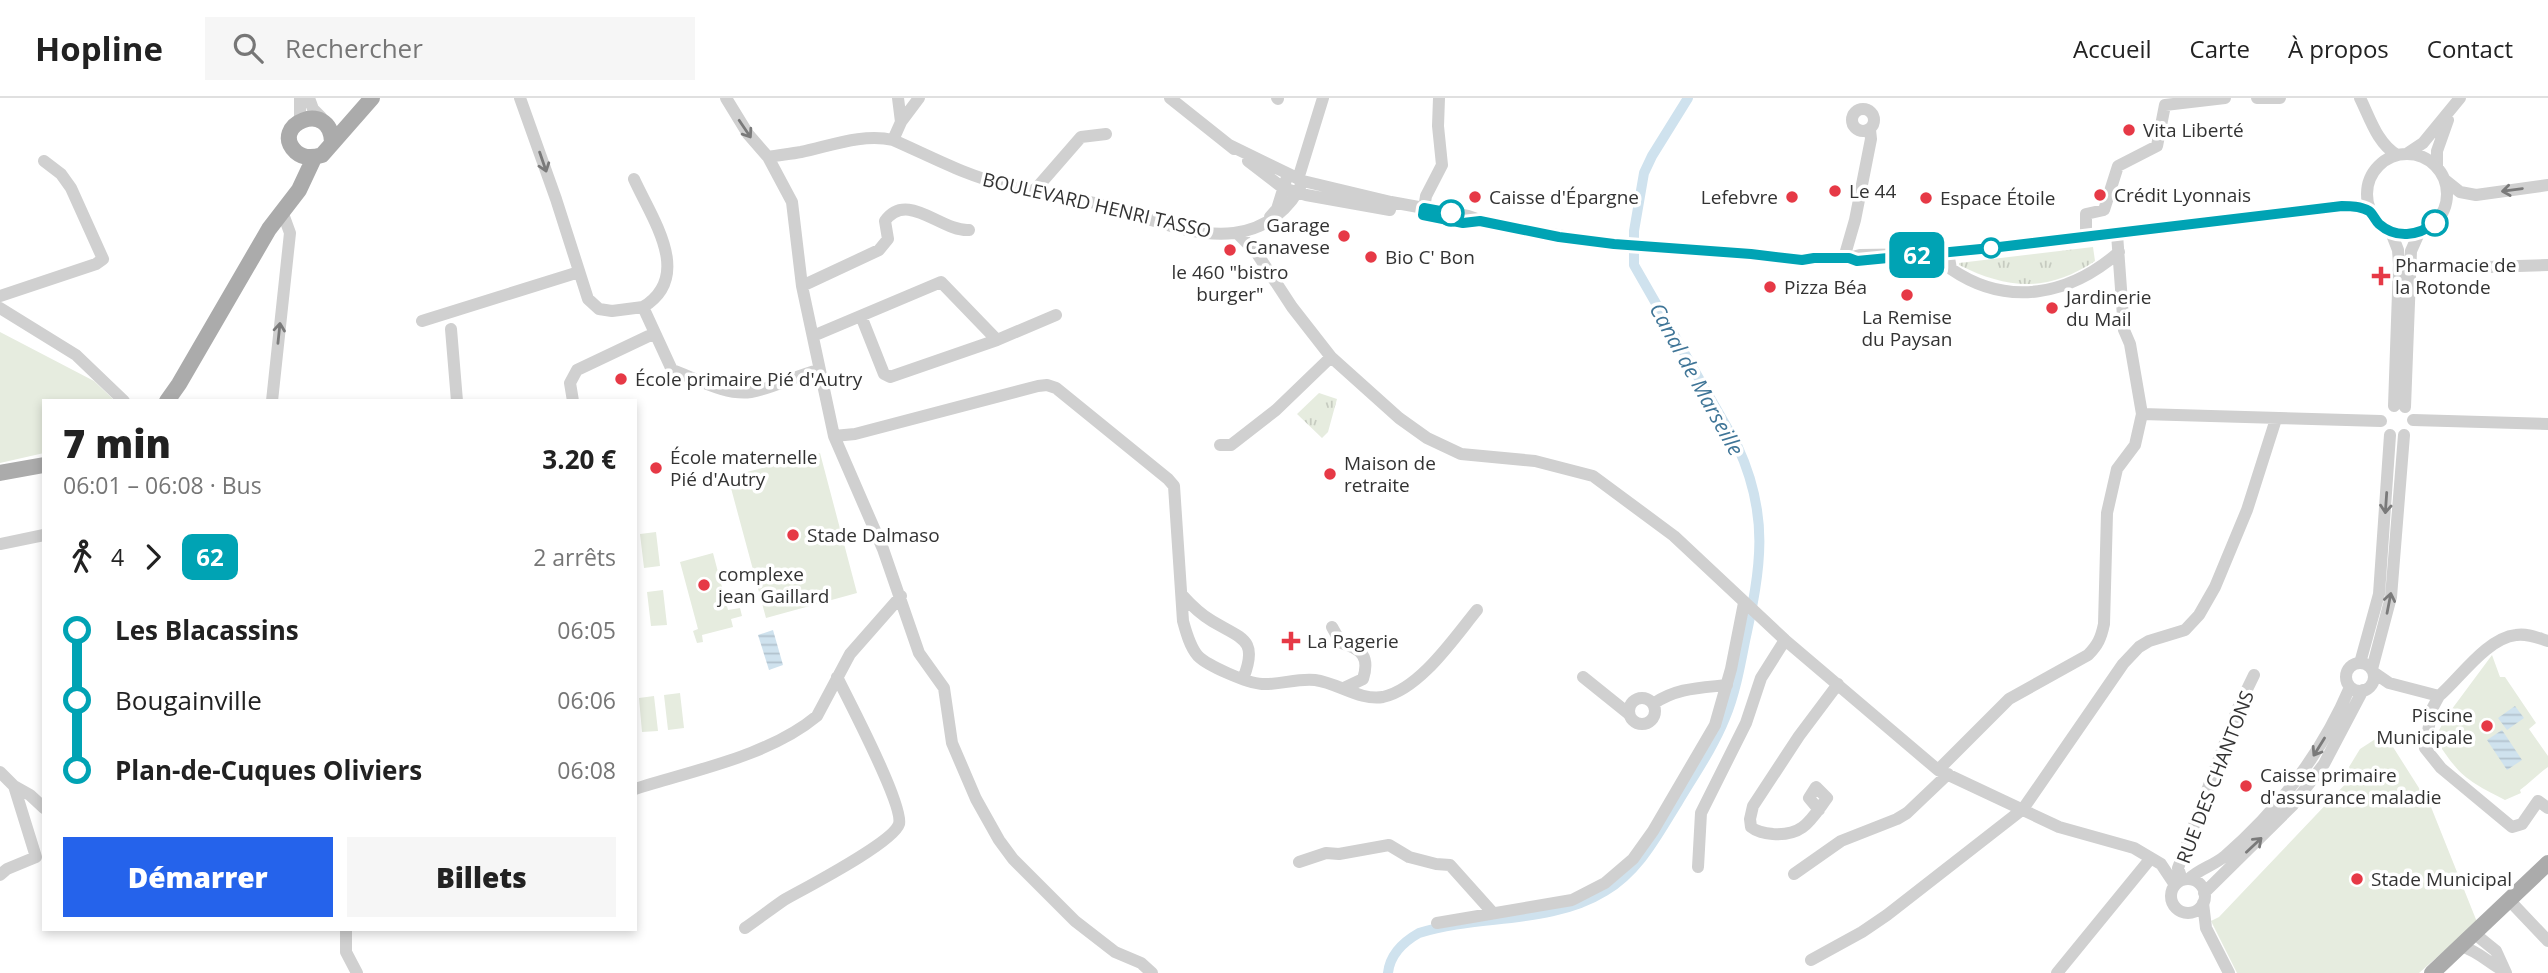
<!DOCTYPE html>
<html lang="fr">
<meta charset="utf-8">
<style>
:root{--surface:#fff;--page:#f6f6f6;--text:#222;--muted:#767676;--line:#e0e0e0;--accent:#2563eb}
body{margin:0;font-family:"Open Sans",sans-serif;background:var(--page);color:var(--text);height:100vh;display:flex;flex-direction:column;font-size:26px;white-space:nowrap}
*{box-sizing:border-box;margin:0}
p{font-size:23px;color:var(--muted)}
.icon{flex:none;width:38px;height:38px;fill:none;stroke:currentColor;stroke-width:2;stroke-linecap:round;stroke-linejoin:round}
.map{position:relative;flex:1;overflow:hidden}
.sheet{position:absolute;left:42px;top:301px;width:595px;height:532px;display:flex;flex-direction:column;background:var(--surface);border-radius:0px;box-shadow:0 4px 10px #0003}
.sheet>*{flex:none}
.badge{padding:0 14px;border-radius:10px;font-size:24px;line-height:46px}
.map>.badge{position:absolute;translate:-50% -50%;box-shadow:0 0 0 4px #fff}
.legs{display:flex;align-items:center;gap:10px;height:77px;padding:0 21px;font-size:23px}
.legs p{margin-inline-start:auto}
.summary{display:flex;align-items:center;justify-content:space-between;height:119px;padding:0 21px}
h1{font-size:38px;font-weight:800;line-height:52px}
.button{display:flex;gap:14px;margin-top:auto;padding:14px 21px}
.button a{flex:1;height:80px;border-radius:0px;background:var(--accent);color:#fff;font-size:28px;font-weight:800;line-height:80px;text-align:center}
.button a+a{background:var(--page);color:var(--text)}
ul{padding:0 21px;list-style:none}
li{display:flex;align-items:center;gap:24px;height:70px;font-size:26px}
li i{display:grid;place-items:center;width:10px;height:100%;margin:0 9px;background:currentColor}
li i::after{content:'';width:18px;height:18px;margin:-9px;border:5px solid;border-radius:50%;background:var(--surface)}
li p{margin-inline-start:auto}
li:first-child i{background:linear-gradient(#0000 50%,currentColor 0)}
li:last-child i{background:linear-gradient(currentColor 50%,#0000 0)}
header{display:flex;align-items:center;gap:42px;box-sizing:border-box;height:98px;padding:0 35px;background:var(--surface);border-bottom:2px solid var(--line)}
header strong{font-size:33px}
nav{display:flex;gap:38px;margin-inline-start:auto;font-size:24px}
.search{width:490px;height:63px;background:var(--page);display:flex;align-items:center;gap:18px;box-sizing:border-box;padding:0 24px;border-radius:0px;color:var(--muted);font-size:26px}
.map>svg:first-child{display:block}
</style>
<header>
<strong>Hopline</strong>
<div class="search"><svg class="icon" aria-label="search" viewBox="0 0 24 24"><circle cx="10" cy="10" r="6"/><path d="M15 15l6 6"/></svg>Rechercher</div>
<nav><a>Accueil</a><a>Carte</a><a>À propos</a><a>Contact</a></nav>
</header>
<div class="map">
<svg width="2548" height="875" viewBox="0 0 2548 875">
<defs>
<pattern id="grass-tufts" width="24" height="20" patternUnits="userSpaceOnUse" patternTransform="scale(1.75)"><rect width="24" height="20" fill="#e6ecdf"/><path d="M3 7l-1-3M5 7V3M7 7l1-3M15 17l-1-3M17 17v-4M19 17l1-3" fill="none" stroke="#c6cbc0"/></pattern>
<pattern id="water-rules" width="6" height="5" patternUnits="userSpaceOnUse" patternTransform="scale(1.75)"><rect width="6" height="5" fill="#cfe2ee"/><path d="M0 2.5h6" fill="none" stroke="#b2c2cd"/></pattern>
</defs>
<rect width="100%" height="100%" fill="#fff"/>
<path fill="url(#grass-tufts)" d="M2093 149 2095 163C2048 194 2009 192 1959 167V165Z
M1319 295 1337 301 1328 334 1322 340 1297 316Z"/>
<path fill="#e6ecdf" d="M0 234 94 283 115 303H44V355L0 365Z
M820 355 857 495 766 520 728 379Z
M656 434 660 468 644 470 640 436Z
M713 455 728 512 740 510 742 518 731 521 733 529 702 537 703 544 697 545 693 533 698 531 680 464Z
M663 492 667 527 651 528 647 494Z
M2492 557 2500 579H2505L2536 625 2529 631 2548 658V669C2538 676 2531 684 2520 692L2521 695 2505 702C2466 682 2459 678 2435 640L2446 619Z
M680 595 684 630 668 632 664 597Z
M654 598 658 633 642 634 639 600Z
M2377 640 2393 649 2431 709 2477 824 2419 875H2237L2211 823 2219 819 2353 678 2349 669 2360 651Z"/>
<path fill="url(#water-rules)" d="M773 532 783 567 769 572 758 537Z
M2515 608 2524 620 2507 632 2498 620Z
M2502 632 2522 662 2507 672 2487 642Z"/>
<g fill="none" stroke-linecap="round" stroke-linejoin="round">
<path stroke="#cfe2ee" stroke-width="10" d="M1388 875C1390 856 1403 844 1419 835 1479 816 1550 827 1605 793 1640 772 1657 737 1678 704 1694 677 1713 650 1725 620 1735 596 1740 569 1745 543 1761 469 1770 418 1737 347L1634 167V133L1644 75 1652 58 1688 0"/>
<path stroke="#d0d0d0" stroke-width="12" d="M309 0 313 11 321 19
M520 0 556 101 588 201 599 211 612 213 643 209 672 272C695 280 726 298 751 294 774 290 796 277 819 272
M726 0 748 36 768 59 792 104 802 188 834 338 883 451 919 555 944 590 952 645 976 701 999 742 1013 761 1075 823 1115 854 1141 865 1152 875
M898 0 901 24
M1170 0 1234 51
M1277 0 1278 1
M2257 0H2280
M2360 0C2370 20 2377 45 2397 57
M1852 22a11 11 0 1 1 22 0a11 11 0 1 1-22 0Z
M300 20V0
M893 42 901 24 919 0
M1229 47 1303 83 1391 104 1468 118 1494 127 1614 146 1751 156 1802 162 1814 160H1849L1860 157 1928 156 1991 150 2341 108H2355L2369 113
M2408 55 2423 45 2460 0
M2367 96a40 40 0 1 1 80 0a40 40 0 1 1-80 0Z
M768 59C779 57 790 56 801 54 830 48 863 35 893 42 930 58 966 78 1006 87 1040 96 1076 99 1110 109 1149 120 1193 140 1234 135 1266 131 1291 111 1303 83
M1248 63 1283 90 1306 97 1390 112
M2437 69V53L2448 22
M634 81C652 121 694 178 643 209
M1298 81 1323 0
M2445 82 2460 94 2476 97 2548 87
M1034 93 1081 39 1106 36
M1423 117 1426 98 1442 67 1438 28 1439 0
M1270 119 1277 111 1286 82
M2391 134 2398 152 2399 166 2394 308
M1237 135 1256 154 1292 209 1331 259 1399 320 1427 340 1461 356 1535 363 1593 378 1674 438 1785 542 1938 672 2059 729 2134 750 2161 766 2175 787
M2086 139V116L2104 112 2118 68 2157 48 2165 7 2225 0
M1948 154 1951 171C2008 210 2070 197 2119 154
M1844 160 1855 122 1871 41 1870 32
M2487 169 2548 167
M802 188 879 152 888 141 885 123C907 92 942 134 969 132
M0 198 96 166 103 161 71 90 61 76 44 63
M0 210 76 257 124 303
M861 218 884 276 890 279 997 242 1056 217
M422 223 579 174
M451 231 457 303
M813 238 941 184 997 242
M272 303 290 135 282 113
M573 303 570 285 577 272 655 235
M2405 309 2411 153 2419 135
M2142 316 2381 323
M2413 322 2548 326
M834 338 855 336 1038 288 1047 287 1056 290 1168 381 1174 388 1183 523C1186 534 1190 549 1198 558 1208 568 1247 585 1262 586 1280 587 1297 580 1315 582 1338 585 1360 603 1383 599 1420 591 1454 540 1477 512
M1220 347H1231L1276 312 1331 259
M0 446 44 437
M1182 497C1191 507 1200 516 1212 523 1242 541 1259 541 1243 581
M1332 529 1341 545C1362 551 1370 559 1363 581L1344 590
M2360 565 2379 496 2390 337
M2346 579a14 14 0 1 1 28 0a14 14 0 1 1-28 0Z
M2372 571 2391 499 2404 337
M2373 574 2389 585 2439 598C2460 580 2487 540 2516 537 2527 535 2538 540 2548 543
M1583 579 1629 616
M2439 598 2432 611 2425 650 2441 670 2512 729 2522 726 2538 703 2548 710
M1629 613a13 13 0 1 1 26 0a13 13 0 1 1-26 0Z
M1653 606C1676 590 1699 590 1727 587
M1938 672 2009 601 2088 557C2098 547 2101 540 2104 526L2107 415 2117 371 2135 347 2142 316 2130 246 2124 232 2117 136
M0 674 14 688 36 759 7 771 0 777
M14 688 30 697 44 710
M635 691C694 672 769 658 817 618L850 556 901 498
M1819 712 1809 700 1816 689 1827 700C1810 723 1803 738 1773 736 1764 735 1757 734 1751 729L1750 721 1753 708 1799 638 1838 586
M1299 764 1326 755 1339 756 1389 747 1409 759 1436 766 1450 767 1493 815
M1698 769 1701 715 1746 625 1761 580 1785 542
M1794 776 1841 743 1897 721 1907 715 1948 676
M2189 781C2199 771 2213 768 2225 758 2279 711 2322 655 2350 589
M2171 798a17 17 0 1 1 34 0a17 17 0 1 1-34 0Z
M2182 782 2178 770 2238 610 2254 577
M2204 795 2293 707 2324 666 2363 592
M2510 803 2548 843
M2203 805 2206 830 2229 875
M1437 825 1572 802 1605 785 1633 761 1653 733 1715 627 1731 571 1744 505
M745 830C758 821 771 811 784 802 805 790 893 745 899 726 904 708 848 601 837 579
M346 831V854L357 875
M2475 836 2496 853 2506 875
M2461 848C2478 853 2489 865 2504 873
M1811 862 1862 834 1887 817 2023 711 2123 566 2139 549 2149 543 2185 532 2199 517 2215 489 2247 412 2276 321
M2057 875 2151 760"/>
<path stroke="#ababab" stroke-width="16" d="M332 44C331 0 268 27 296 54 304 61 313 60 322 57L372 0
M167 303 179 286 269 131 299 92 314 60
M0 375 44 367
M2432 875 2548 765"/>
</g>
<defs><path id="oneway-shaft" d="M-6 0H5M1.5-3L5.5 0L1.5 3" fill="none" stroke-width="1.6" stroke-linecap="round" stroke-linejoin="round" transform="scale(1.75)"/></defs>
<g stroke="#7a7a7a">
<use href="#oneway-shaft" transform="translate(745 31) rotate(56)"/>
<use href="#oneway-shaft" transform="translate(543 64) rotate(71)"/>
<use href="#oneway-shaft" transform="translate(2512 92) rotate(172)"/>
<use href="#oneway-shaft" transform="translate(279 235) rotate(-84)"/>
<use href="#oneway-shaft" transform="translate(2386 405) rotate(94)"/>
<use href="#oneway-shaft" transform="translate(2389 505) rotate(-79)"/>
<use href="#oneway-shaft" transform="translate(2319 649) rotate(122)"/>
<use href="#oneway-shaft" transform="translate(2254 747) rotate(-43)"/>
</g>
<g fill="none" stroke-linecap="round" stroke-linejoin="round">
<g stroke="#fff" stroke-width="16">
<path id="line-1" d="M1451 115 1424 110 1423 117 1463 125 1480 123 1559 139 1614 146 1751 156 1802 162 1814 160H1849L1857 163 1991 150 2342 108C2350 108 2361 108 2369 113 2373 116 2375 122 2379 126 2396 141 2418 138 2435 125"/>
</g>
<use href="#line-1" stroke="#00a3b4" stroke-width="10"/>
</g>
<g fill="#e63946" stroke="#fff" stroke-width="2.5">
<circle cx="2129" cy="32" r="7"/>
<circle cx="1835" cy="93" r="7"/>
<circle cx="2100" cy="97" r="7"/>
<circle cx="1475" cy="99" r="7"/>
<circle cx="1792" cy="99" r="7"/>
<circle cx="1926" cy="100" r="7"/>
<circle cx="1344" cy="138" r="7"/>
<circle cx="1230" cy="152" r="7"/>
<circle cx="1371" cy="159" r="7"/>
<path d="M2377.5 167.5h7v7h7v7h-7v7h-7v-7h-7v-7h7z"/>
<circle cx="1770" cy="189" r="7"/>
<circle cx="1907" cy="197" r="7"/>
<circle cx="2052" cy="210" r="7"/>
<circle cx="621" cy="281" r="7"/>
<circle cx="656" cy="370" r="7"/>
<circle cx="1330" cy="376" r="7"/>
<circle cx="793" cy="437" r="7"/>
<circle cx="704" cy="487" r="7"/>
<path d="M1287.5 532.5h7v7h7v7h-7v7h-7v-7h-7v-7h7z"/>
<circle cx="2487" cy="628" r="7"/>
<circle cx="2246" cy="688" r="7"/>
<circle cx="2357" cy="781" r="7"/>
</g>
<g fill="#fff" stroke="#00a3b4" stroke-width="3.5">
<circle cx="1451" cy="115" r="12"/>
<circle cx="2435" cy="125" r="12"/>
<circle cx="1991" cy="150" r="9"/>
</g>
<g text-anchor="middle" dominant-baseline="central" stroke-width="7" stroke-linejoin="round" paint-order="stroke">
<g font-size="19" fill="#333" stroke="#fff" text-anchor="start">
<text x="2143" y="32">Vita Liberté</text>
<text x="1849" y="93">Le 44</text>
<text x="2114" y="97">Crédit Lyonnais</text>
<text x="1489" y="99">Caisse d'Épargne</text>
<text x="1778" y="99" text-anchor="end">Lefebvre</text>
<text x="1940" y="100">Espace Étoile</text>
<text x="1330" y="127" text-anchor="end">Garage<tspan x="1330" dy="22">Canavese</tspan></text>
<text x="1385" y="159">Bio C' Bon</text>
<text x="2395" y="167">Pharmacie de<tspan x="2395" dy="22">la Rotonde</tspan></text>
<text x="1230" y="174" text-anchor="middle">le 460 "bistro<tspan x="1230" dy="22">burger"</tspan></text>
<text x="1784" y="189">Pizza Béa</text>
<text x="2066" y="199">Jardinerie<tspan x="2066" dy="22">du Mail</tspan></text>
<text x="1907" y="219" text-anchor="middle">La Remise<tspan x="1907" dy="22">du Paysan</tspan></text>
<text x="635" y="281">École primaire Pié d'Autry</text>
<text x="670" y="359">École maternelle<tspan x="670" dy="22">Pié d'Autry</tspan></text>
<text x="1344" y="365">Maison de<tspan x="1344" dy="22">retraite</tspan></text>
<text x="807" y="437">Stade Dalmaso</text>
<text x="718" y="476">complexe<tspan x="718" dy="22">jean Gaillard</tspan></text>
<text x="1307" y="543">La Pagerie</text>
<text x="2473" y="617" text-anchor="end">Piscine<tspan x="2473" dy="22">Municipale</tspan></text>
<text x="2260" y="677">Caisse primaire<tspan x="2260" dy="22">d'assurance maladie</tspan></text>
<text x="2371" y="781">Stade Municipal</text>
</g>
<g font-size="19" fill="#333" stroke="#fff">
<text transform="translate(1097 107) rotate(13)">BOULEVARD HENRI TASSO</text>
<text transform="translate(2215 679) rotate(-69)">RUE DES CHANTONS</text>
</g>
<g font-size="21" font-style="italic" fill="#3f7597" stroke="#fff">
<text transform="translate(1697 281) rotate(61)">Canal de Marseille</text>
</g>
</g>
</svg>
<b class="badge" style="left:1917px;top:157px;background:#00a3b4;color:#fff">62</b>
<section class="sheet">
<div class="summary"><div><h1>7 min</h1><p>06:01 – 06:08 · Bus</p></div><b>3.20 €</b></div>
<div class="legs"><svg class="icon" aria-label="walk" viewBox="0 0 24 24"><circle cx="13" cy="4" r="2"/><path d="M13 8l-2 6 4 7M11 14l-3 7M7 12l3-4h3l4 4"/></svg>4<svg class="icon" aria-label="forward" viewBox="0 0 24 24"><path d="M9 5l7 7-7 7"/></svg><b class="badge" style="background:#00a3b4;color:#fff">62</b><p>2 arrêts</p></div>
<ul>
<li><i style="color:#00a3b4"></i><b>Les Blacassins</b><p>06:05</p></li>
<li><i style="color:#00a3b4"></i><span>Bougainville</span><p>06:06</p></li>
<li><i style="color:#00a3b4"></i><b>Plan-de-Cuques Oliviers</b><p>06:08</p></li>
</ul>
<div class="button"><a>Démarrer</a><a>Billets</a></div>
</section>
</div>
